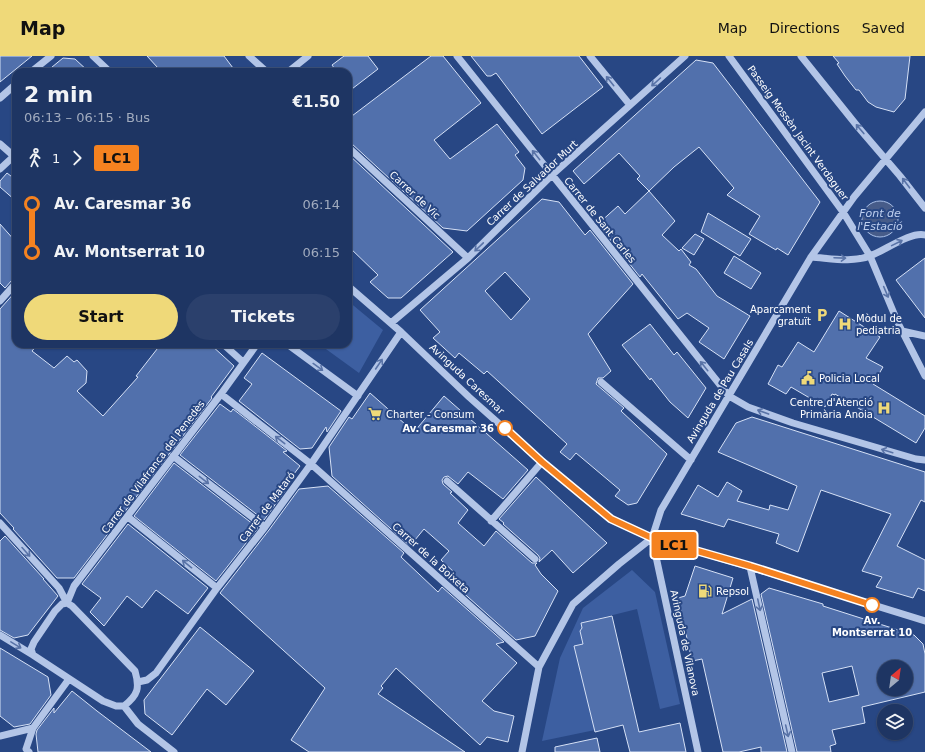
<!DOCTYPE html>
<meta charset="utf-8">
<style>
:root{--surface:#1e3563;--page:#2b406c;--text:#f1f3f6;--muted:#a1abbe;--line:#3c5078;--accent:#efd979}
body{margin:0;font-family:"DejaVu Sans",sans-serif;background:var(--page);color:var(--text);height:100vh;display:flex;flex-direction:column;font-size:15px;white-space:nowrap}
*{box-sizing:border-box;margin:0}
p{font-size:13px;color:var(--muted)}
.icon{flex:none;width:22px;height:22px;fill:none;stroke:currentColor;stroke-width:2;stroke-linecap:round;stroke-linejoin:round}
.map{position:relative;flex:1;overflow:hidden}
.drawer{position:absolute;left:12px;top:12px;width:340px;height:280px;display:flex;flex-direction:column;background:var(--surface);border-radius:12px;box-shadow:0 1px 3px #0004,0 0 0 1px var(--line)}
.drawer>*{flex:none}
.badge{padding:0 8px;border-radius:3px;font-size:14px;line-height:26px}
.needle{width:26px;rotate:29deg}
.fabs{position:absolute;left:877px;top:604px;display:grid;gap:8px}
.fabs a{display:grid;place-items:center;width:36px;height:36px;border-radius:50%;background:var(--surface);box-shadow:0 1px 3px #0004,0 0 0 1px var(--line);font-size:20px}
.map>.badge{position:absolute;translate:-50% -50%;box-shadow:0 0 0 2px #fff}
.legs{display:flex;align-items:center;gap:6px;height:44px;padding:0 12px;font-size:13px}
.legs p{margin-inline-start:auto}
.headline{display:flex;align-items:center;justify-content:space-between;height:68px;padding:0 12px}
h1{font-size:22px;font-weight:800;line-height:30px}
.primary-button{display:flex;gap:8px;margin-top:auto;padding:8px 12px}
.primary-button a{flex:1;height:46px;border-radius:24px;background:var(--accent);color:#111;font-size:16px;font-weight:800;line-height:46px;text-align:center}
.primary-button a+a{background:var(--page);color:var(--text)}
ul{padding:0 12px;list-style:none}
li{display:flex;align-items:center;gap:14px;height:48px;font-size:15px}
li i{display:grid;place-items:center;width:6px;height:100%;margin:0 5px;background:currentColor}
li i::after{content:'';width:10px;height:10px;margin:-5px;border:3px solid;border-radius:50%;background:var(--surface)}
li p{margin-inline-start:auto}
li:first-child i{background:linear-gradient(#0000 50%,currentColor 0)}
li:last-child i{background:linear-gradient(currentColor 50%,#0000 0)}
header{display:flex;align-items:center;gap:24px;box-sizing:border-box;height:56px;padding:0 20px;background:var(--accent);color:#111}
header strong{font-size:19px}
nav{display:flex;gap:22px;margin-inline-start:auto;font-size:14px}
.map>svg:first-child{display:block}
</style>
<header>
<strong>Map</strong>
<nav><a>Map</a><a>Directions</a><a>Saved</a></nav>
</header>
<div class="map">
<svg width="925" height="696" viewBox="0 0 925 696">
<rect width="100%" height="100%" fill="#284784"/>
<path fill="#3d5fa1" d="M348 245 383 274 359 317 319 288H348Z
M632 514 655 536 680 648 660 653 637 553 581 567 582 572 580 575 583 588 574 590 595 674 542 685 560 602 583 552Z"/>
<path fill="#475c89" stroke="#a7bee7" d="M862 163a18 18 0 1 1 36 0a18 18 0 1 1-36 0Z"/>
<path fill="#5170ac" stroke="#d6e1f6" fill-rule="evenodd" d="M0 0H32L0 26Z
M147 0H224L236 16H160L158 12Z
M344 0H368L378 13 348 36V16H337L332 9Z
M431 0H443L481 47 434 84 450 103 497 68 519 96 515 99 525 112 523 124 467 175 443 172 351 87 348 86V63Z
M471 0H579L603 31 542 78 496 17 491 20H487Z
M833 0H910L905 43 894 56 876 51 868 46 859 34H856L845 20 837 8 839 7Z
M63 2 75 3 89 16H46Z
M696 4 713 7 820 146 788 199 777 192 776 194 749 178 760 160 727 139 734 132 699 91 674 111 649 135 637 123 640 120 619 97 584 128 573 115Z
M348 98 453 196 401 242H388L370 226 378 219 348 190Z
M7 117 16 124V145L0 131V125Z
M649 135 675 165 662 179 679 195 681 193 691 206 689 209 696 213 717 240 750 260 724 303 699 286 709 272 687 257 678 263 642 218 640 221 598 168 618 150 625 158Z
M542 143 559 146 585 179 590 174 633 228 588 278 611 315 603 322H598L596 328 624 352 621 355 667 398 637 447 628 449 615 440 620 434 576 397 570 404 560 396 567 388 487 315 484 318 459 297 455 302 433 282 440 276 420 254ZM505 216 530 243 511 264 485 235Z
M708 157 751 183 740 200 701 176Z
M0 168 16 186V222L12 224 5 232 0 227Z
M695 178 704 183 694 199 682 192Z
M734 200 761 217 751 233 724 217Z
M925 202V262L896 224Z
M16 235V288H38L32 295 54 312 67 300 74 306 77 304 87 315 86 327 77 335 103 360 138 321 136 320 161 288H210L234 310 211 341 212 342 74 522H57L13 473 14 472 0 457V253Z
M839 255 880 281 866 302 883 311 873 328 925 360V372L916 387 835 338V339L832 338 825 351 791 331 786 338 768 328 778 309 782 311 798 286 814 296Z
M650 268 674 299 677 296 706 332 688 362 670 346 651 322 650 324 622 289Z
M262 297 341 355 327 376 326 371 312 392 300 393 239 345 252 328 244 322Z
M370 337 414 376 444 340 528 414 503 443 468 416 458 428 448 420 444 421 442 424 443 428 452 436 450 437 468 454 458 467 484 490 496 475 532 507H537L535 509 541 518 558 535 535 580 516 584 449 524 455 517 441 504 449 495 424 473 410 490 332 420 329 391 349 361 352 363Z
M220 348 231 356 233 353 287 395 283 396 300 410 281 435H285L264 464 180 399Z
M752 361 925 416V446L921 444 897 490 925 504V535L918 532 913 542 876 531 882 521 862 515 891 458 821 434 798 496 776 487 779 478 728 463 724 471 681 458 698 429 718 441 727 426 742 435 737 445 769 454 770 449 788 454 797 430 718 396 736 367Z
M174 407 258 472 216 525 134 460Z
M536 421 607 487 573 517 552 494 539 506 540 502 538 499 503 468 504 467 499 463Z
M328 430 404 497 401 501 438 536 442 531 504 586 496 588 517 607 482 645 494 655 514 660 508 686 487 681 480 689 396 612 381 630 383 632 378 638 465 696H309L291 684 325 632 220 537 269 474 299 433Z
M128 468 208 532 188 558 156 534 142 552 127 540 104 570 90 556 101 542 82 528Z
M5 480 44 523H43L58 540 28 579 14 582 0 574V485Z
M695 510 733 522 722 558 752 543 787 696H761V691L739 696H723L702 603 692 605 678 542 685 540Z
M769 532 823 548V550L914 579 923 588 925 598V636L862 651 865 667 832 674 836 688 830 690 831 696H797L761 538ZM852 610 859 639 829 646 822 617ZM884 611H906V633H884Z
M612 560 639 676 680 667 686 696H630L623 669 595 676 574 590 583 588 580 575 582 572 581 567Z
M200 571 254 615 226 649 207 633 172 679 145 658 144 644Z
M0 592 48 621 51 639 30 668 14 671 0 660Z
M72 635 97 655 151 696H38L36 678 37 674 54 652V657Z
M597 682 600 696H555V691Z"/>
<g fill="none" stroke-linecap="round" stroke-linejoin="round">
<path stroke="#b3c5e7" stroke-width="7" d="M93 0 110 16
M249 0 267 16
M457 0 729 340 748 351 793 367 916 403 925 404
M590 0 630 49
M729 0 843 156 870 200 898 267 925 320
M801 0 858 71 900 120 925 152
M31 16 51 0
M288 16 308 0
M0 42 16 28
M0 88 16 102
M348 91 468 202
M0 113 14 100
M811 201C829 202 852 207 870 200 884 195 911 175 925 179
M348 230 401 276 469 341 542 406 611 463 652 482 750 511 925 565
M0 245 16 227
M391 267 468 202 552 119 685 0
M902 275 925 280
M223 288 243 306
M287 288 358 340
M601 326 691 404
M221 338 311 408 539 611
M173 400 265 471
M447 425 535 503
M128 461 217 532
M491 465 542 406
M0 467 59 532 67 547
M750 511 792 696
M67 547 74 530 221 338 257 288
M67 547 72 550 135 615C140 632 138 639 124 650H116L103 645 33 599 31 593 34 586 55 555 62 548Z
M0 579 33 599
M138 626 147 624 156 617 217 532 265 471 311 408 401 276
M124 650 138 668 174 696
M33 672 69 623
M0 680 33 672 26 693 29 696
M522 696 539 611 573 548 619 508 652 482
M698 696 652 482 661 454 811 201 854 141 925 56"/>
</g>
<defs><path id="oneway-shaft" d="M-6 0H5M1.5-3L5.5 0L1.5 3" fill="none" stroke-width="1.6" stroke-linecap="round" stroke-linejoin="round"/></defs>
<g stroke="#5973a7">
<use href="#oneway-shaft" transform="translate(610 25) rotate(-129)"/>
<use href="#oneway-shaft" transform="translate(656 26) rotate(138)"/>
<use href="#oneway-shaft" transform="translate(860 73) rotate(-130)"/>
<use href="#oneway-shaft" transform="translate(536 99) rotate(-129)"/>
<use href="#oneway-shaft" transform="translate(906 127) rotate(-127)"/>
<use href="#oneway-shaft" transform="translate(897 187) rotate(-26)"/>
<use href="#oneway-shaft" transform="translate(479 191) rotate(136)"/>
<use href="#oneway-shaft" transform="translate(840 202) rotate(2)"/>
<use href="#oneway-shaft" transform="translate(886 236) rotate(67)"/>
<use href="#oneway-shaft" transform="translate(379 308) rotate(-56)"/>
<use href="#oneway-shaft" transform="translate(704 310) rotate(-129)"/>
<use href="#oneway-shaft" transform="translate(318 311) rotate(36)"/>
<use href="#oneway-shaft" transform="translate(763 356) rotate(-160)"/>
<use href="#oneway-shaft" transform="translate(280 384) rotate(-142)"/>
<use href="#oneway-shaft" transform="translate(887 395) rotate(-163)"/>
<use href="#oneway-shaft" transform="translate(204 424) rotate(38)"/>
<use href="#oneway-shaft" transform="translate(26 496) rotate(48)"/>
<use href="#oneway-shaft" transform="translate(187 508) rotate(-141)"/>
<use href="#oneway-shaft" transform="translate(759 549) rotate(78)"/>
<use href="#oneway-shaft" transform="translate(16 589) rotate(31)"/>
<use href="#oneway-shaft" transform="translate(787 675) rotate(77)"/>
</g>
<g fill="none" stroke-linecap="round" stroke-linejoin="round">
<g stroke="#fff" stroke-width="9">
<path id="line-1" d="M505 372 542 406 611 463 652 482 750 510 872 549"/>
</g>
<use href="#line-1" stroke="#f58220" stroke-width="6"/>
</g>
<defs>
<g id="parking-bare" transform="scale(1.08)"><path d="M-3.5-5.5H1a3.5 3.5 0 0 1 0 7H-1V5.5H-3.5ZM-1-3.4V-.6H.8a1.4 1.4 0 0 0 0-2.8Z" fill="#efd979" stroke="#284784" stroke-width="2.5" paint-order="stroke"/></g>
<g id="hospital-bare" transform="scale(1.08)"><path d="M-5-5h3v3.5h4V-5h3V5h-3V1.5h-4V5h-3Z" fill="#efd979" stroke="#284784" stroke-width="2.5" paint-order="stroke"/></g>
<g id="civic-bare" transform="scale(1.08)"><path d="M-.6-6.5H3V-4.5H.6V-3L4-1V1h2V6H-6V1h2V-1L-.6-3ZM-1.2 2.5V6h2.4V2.5Z" fill="#efd979" stroke="#284784" stroke-width="2.5" paint-order="stroke"/></g>
<g id="supermarket-bare" transform="scale(1.08)"><path d="M-6-5.5h2.5l.6 2H6L4.5 2H-2.5L-4.4-4H-6ZM-1.5 3.2a1.3 1.3 0 1 0 .1 0ZM3 3.2a1.3 1.3 0 1 0 .1 0Z" fill="#efd979" stroke="#284784" stroke-width="2.5" paint-order="stroke"/></g>
<g id="fuel-bare" transform="scale(1.08)"><path d="M-5.5-6h7V0h2V4h1.3V-2.5L3-4.5l.8-.8L6-3V5H2.5V1h-1V6h-7ZM-4.2-4.7v3.2H.2V-4.7Z" fill="#efd979" stroke="#284784" stroke-width="2.5" paint-order="stroke"/></g>
</defs>
<g fill-rule="evenodd">
<use href="#parking-bare" x="822" y="259"/>
<use href="#hospital-bare" x="845" y="268"/>
<use href="#civic-bare" x="808" y="322"/>
<use href="#hospital-bare" x="884" y="352"/>
<use href="#supermarket-bare" x="375" y="358"/>
<use href="#fuel-bare" x="705" y="535"/>
</g>
<g fill="#fff" stroke="#f58220" stroke-width="2">
<circle cx="505" cy="372" r="7"/>
<circle cx="872" cy="549" r="7"/>
</g>
<g text-anchor="middle" dominant-baseline="central" stroke-width="4" stroke-linejoin="round" paint-order="stroke">
<g font-size="10" fill="#fff" stroke="#284784">
<text transform="translate(798 77) rotate(54)">Passeig Mossèn Jacint Verdaguer</text>
<text transform="translate(532 127) rotate(-43)">Carrer de Salvador Murt</text>
<text transform="translate(415 139) rotate(43)">Carrer de Vic</text>
<text transform="translate(600 164) rotate(51)">Carrer de Sant Carles</text>
<text transform="translate(467 323) rotate(43)">Avinguda Caresmar</text>
<text transform="translate(720 335) rotate(-59)">Avinguda de Pau Casals</text>
<text transform="translate(153 411) rotate(-53)">Carrer de Vilafranca del Penedès</text>
<text transform="translate(267 451) rotate(-53)">Carrer de Mataró</text>
<text transform="translate(431 502) rotate(42)">Carrer de la Boixeta</text>
<text transform="translate(685 587) rotate(78)">Avinguda de Vilanova</text>
</g>
<g font-size="10" fill="#fff" stroke="#284784" text-anchor="start">
<text x="811" y="253" text-anchor="end">Aparcament<tspan x="811" dy="12">gratuït</tspan></text>
<text x="856" y="262">Mòdul de<tspan x="856" dy="12">pediatria</tspan></text>
<text x="819" y="322">Policia Local</text>
<text x="873" y="346" text-anchor="end">Centre d'Atenció<tspan x="873" dy="12">Primària Anoia</tspan></text>
<text x="386" y="358">Charter - Consum</text>
<text x="716" y="535">Repsol</text>
</g>
<g font-size="10" font-weight="bold" fill="#fff" stroke="#284784" text-anchor="end">
<text x="494" y="372">Av. Caresmar 36</text>
<text x="872" y="564" text-anchor="middle">Av.<tspan x="872" dy="12">Montserrat 10</tspan></text>
</g>
<g font-size="11" font-style="italic" fill="#becfef" stroke="#284784">
<text x="880" y="157">Font de<tspan x="880" dy="13">l'Estació</tspan></text>
</g>
</g>
</svg>
<div class="fabs">
<a><svg class="needle" viewBox="-14 -14 28 28"><path d="M0-13l5 13h-10z" fill="#e53935"/><path d="M0 13l5-13h-10z" fill="#a1abbe"/></svg></a>
<a><svg class="icon" aria-label="layers" viewBox="0 0 24 24"><path d="M12 4l9 5-9 5-9-5zM3 14l9 5 9-5"/></svg></a>
</div>
<b class="badge" style="left:674px;top:489px;background:#f58220;color:#111">LC1</b>
<section class="drawer">
<div class="headline"><div><h1>2 min</h1><p>06:13 – 06:15 · Bus</p></div><b>€1.50</b></div>
<div class="legs"><svg class="icon" aria-label="walk" viewBox="0 0 24 24"><circle cx="13" cy="4" r="2"/><path d="M13 8l-2 6 4 7M11 14l-3 7M7 12l3-4h3l4 4"/></svg>1<svg class="icon" aria-label="forward" viewBox="0 0 24 24"><path d="M9 5l7 7-7 7"/></svg><b class="badge" style="background:#f58220;color:#111">LC1</b></div>
<ul>
<li><i style="color:#f58220"></i><b>Av. Caresmar 36</b><p>06:14</p></li>
<li><i style="color:#f58220"></i><b>Av. Montserrat 10</b><p>06:15</p></li>
</ul>
<div class="primary-button"><a>Start</a><a>Tickets</a></div>
</section>
</div>
